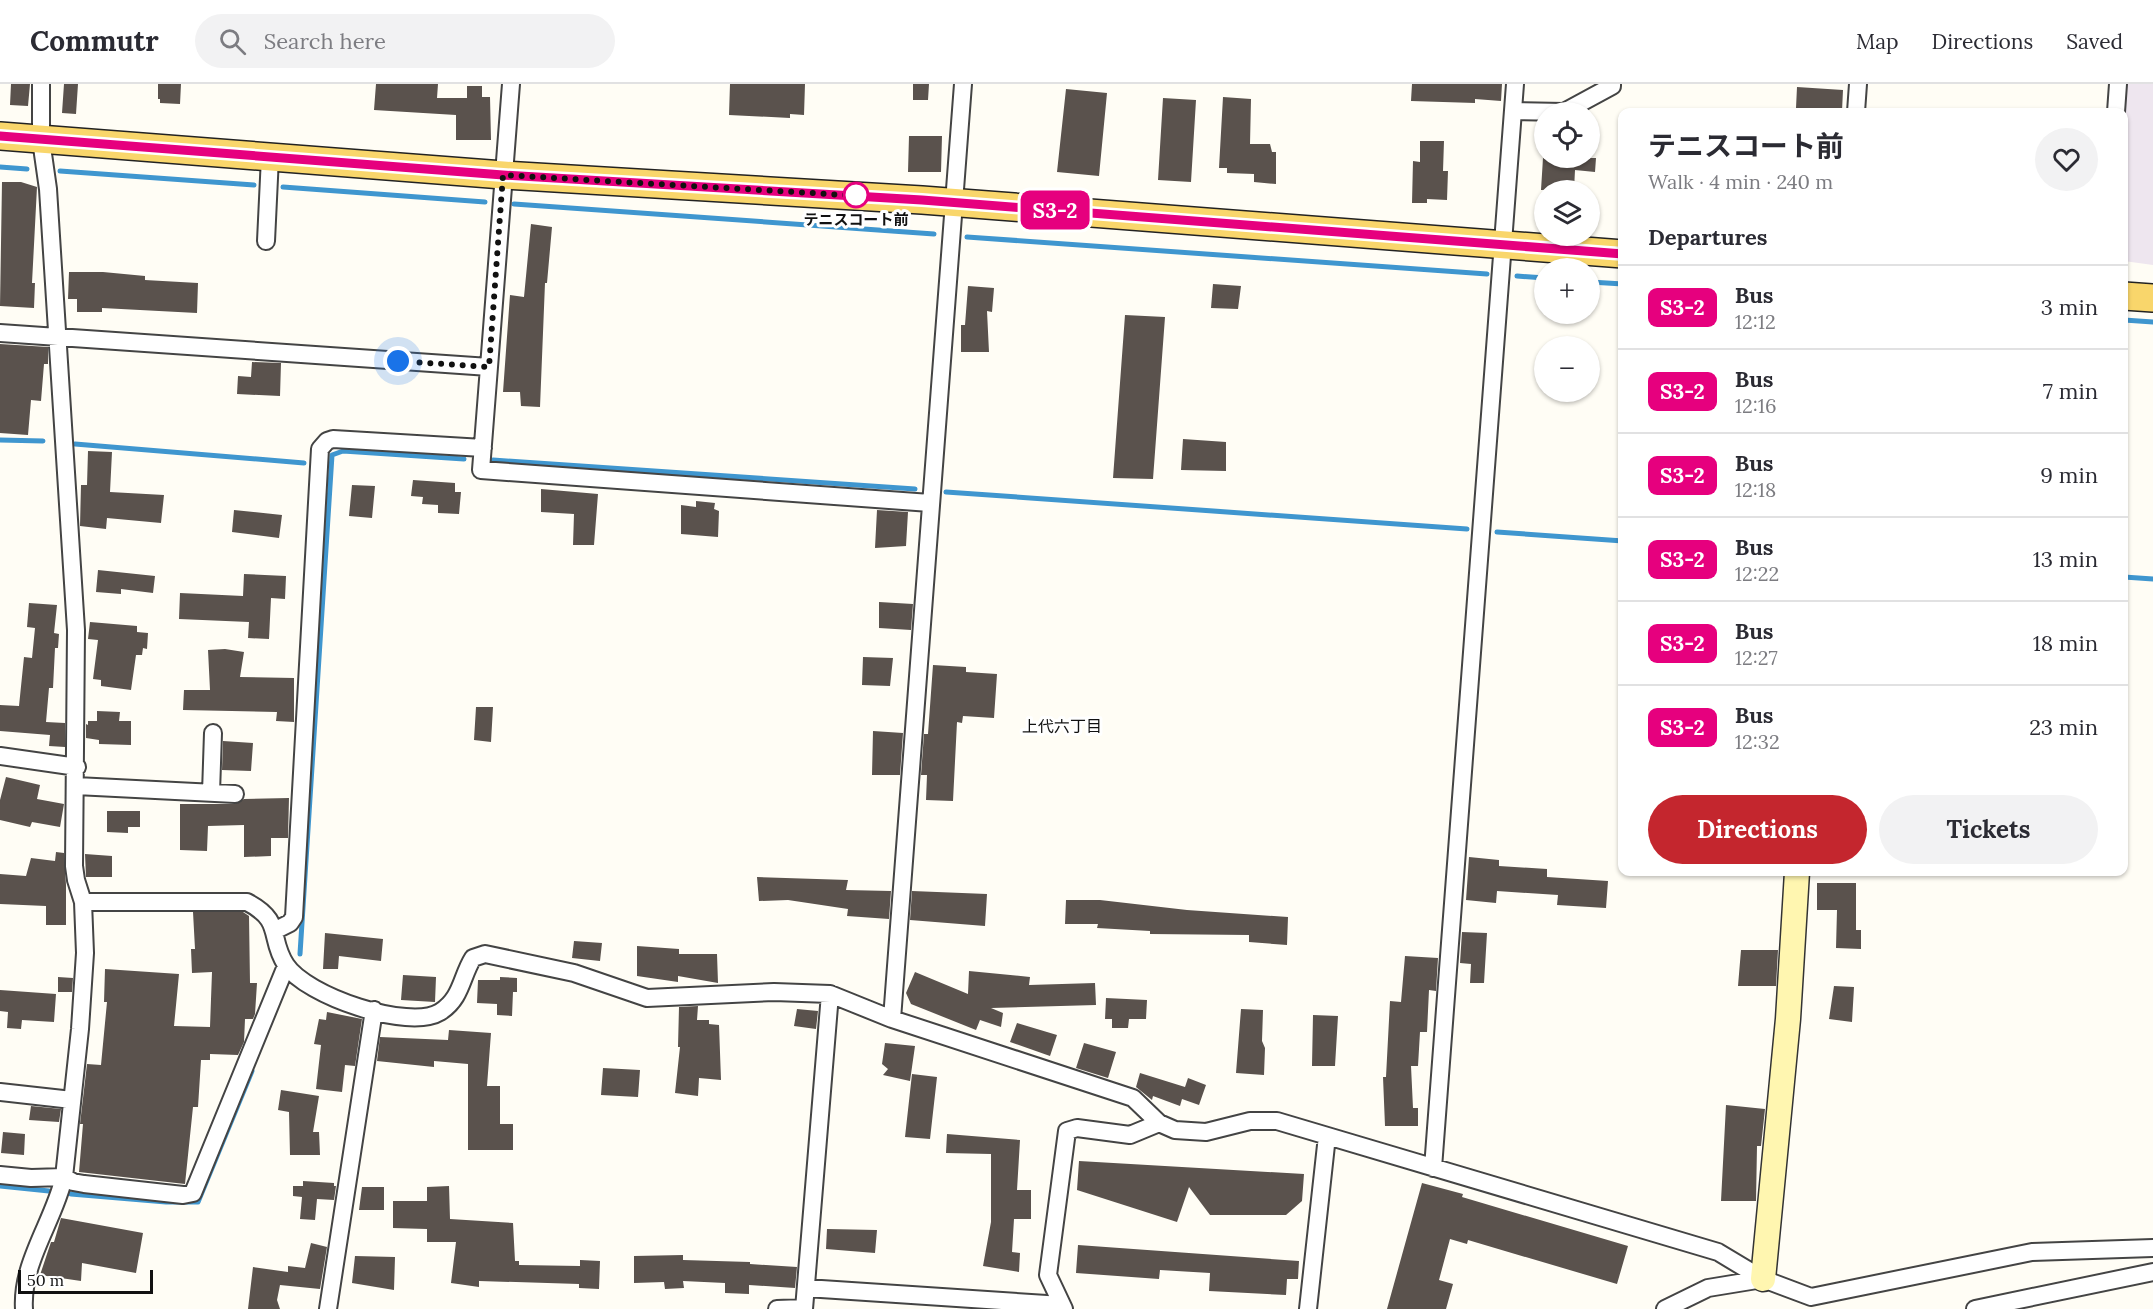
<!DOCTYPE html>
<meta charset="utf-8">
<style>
:root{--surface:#fff;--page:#f2f2f3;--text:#2b2b33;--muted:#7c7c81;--line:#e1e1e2;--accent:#c4262e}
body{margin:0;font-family:Lora,"Noto Sans JP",serif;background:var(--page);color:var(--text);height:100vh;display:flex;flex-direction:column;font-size:22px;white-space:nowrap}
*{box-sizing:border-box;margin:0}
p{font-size:20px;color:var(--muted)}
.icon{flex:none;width:33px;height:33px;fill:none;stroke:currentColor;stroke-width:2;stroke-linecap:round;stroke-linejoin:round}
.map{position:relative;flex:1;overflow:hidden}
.drawer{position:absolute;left:1618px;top:24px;width:510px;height:768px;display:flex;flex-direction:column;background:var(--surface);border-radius:12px;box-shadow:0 2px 4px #0004}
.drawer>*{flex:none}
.badge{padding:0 12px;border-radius:9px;font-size:21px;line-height:39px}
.buttons{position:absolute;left:1534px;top:18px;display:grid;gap:12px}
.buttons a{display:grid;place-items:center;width:66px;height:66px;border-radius:50%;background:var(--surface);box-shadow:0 2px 4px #0004;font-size:30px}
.scale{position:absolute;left:18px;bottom:15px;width:135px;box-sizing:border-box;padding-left:6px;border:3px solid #111;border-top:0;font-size:16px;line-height:21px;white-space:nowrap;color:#111;-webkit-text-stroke:4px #fff;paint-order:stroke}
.you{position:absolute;width:30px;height:30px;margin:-15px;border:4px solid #fff;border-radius:50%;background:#1a73e8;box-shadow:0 0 0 9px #1a73e833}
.map>.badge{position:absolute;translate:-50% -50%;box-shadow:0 0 0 3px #fff}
h2{padding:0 30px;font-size:22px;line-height:54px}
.round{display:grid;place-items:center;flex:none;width:63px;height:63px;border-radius:32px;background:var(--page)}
.headline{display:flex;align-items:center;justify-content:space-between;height:102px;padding:0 30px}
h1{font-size:28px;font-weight:700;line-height:45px}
.action{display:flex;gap:12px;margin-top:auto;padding:12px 30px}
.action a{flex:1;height:69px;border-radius:36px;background:var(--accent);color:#fff;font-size:24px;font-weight:700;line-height:69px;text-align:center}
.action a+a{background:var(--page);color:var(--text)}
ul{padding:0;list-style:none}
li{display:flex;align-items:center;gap:18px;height:84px;padding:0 30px;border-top:2px solid var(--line)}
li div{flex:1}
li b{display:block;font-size:22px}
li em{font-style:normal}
li .badge{min-width:66px;font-weight:700;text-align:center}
header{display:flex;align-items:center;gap:36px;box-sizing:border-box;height:84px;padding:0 30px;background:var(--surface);border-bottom:2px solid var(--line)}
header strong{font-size:28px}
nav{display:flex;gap:33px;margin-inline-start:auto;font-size:21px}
.search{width:420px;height:54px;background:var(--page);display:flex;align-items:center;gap:15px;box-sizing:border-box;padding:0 21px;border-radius:33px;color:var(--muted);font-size:22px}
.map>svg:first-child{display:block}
</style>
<header>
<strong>Commutr</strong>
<div class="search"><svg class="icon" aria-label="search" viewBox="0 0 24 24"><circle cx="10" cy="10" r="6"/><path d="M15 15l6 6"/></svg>Search here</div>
<nav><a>Map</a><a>Directions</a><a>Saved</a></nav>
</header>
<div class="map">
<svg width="2153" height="1225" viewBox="0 0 2153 1225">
<rect width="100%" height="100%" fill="#fffdf5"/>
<path fill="#eee6ef" d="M2124 0H2153V181L2124 177Z"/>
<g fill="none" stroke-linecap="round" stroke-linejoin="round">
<path stroke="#3f96cf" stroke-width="5" d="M0 83 27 85
M60 87 254 101
M283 103 485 118
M514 120 934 150
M967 153 1487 190
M1517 192 1545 194
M1590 198 1623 200
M2124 236 2153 238
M0 356 43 357
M75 360 304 379
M493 376 915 405
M946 408 1467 445
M1497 448 1623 457
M2124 493 2153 495
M300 870 332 371 343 367 464 375
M0 1102 49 1107
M71 1110 166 1118H198L252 987"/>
</g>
<path fill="#5a524d" d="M11 0H30L28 22 10 21Z
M64 0H78L76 30 62 29Z
M158 0H181L180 20 160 19V15H158Z
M376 0H438L437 14H467V2H482V13H490L491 56H456V31L374 26Z
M730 0H805L804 31 790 30V34L729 31Z
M913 0H929L928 16H913Z
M1412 0H1502L1501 17 1475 15V19L1411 17Z
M1797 3 1843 6 1842 27 1796 24Z
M1066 5 1107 9 1099 92 1057 88Z
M1223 13 1251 15 1250 60H1270L1272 68H1276V100L1254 98V90L1227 89V84H1219Z
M1163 14 1196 16 1191 98 1158 96Z
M909 52H942L941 88H908Z
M1420 57H1444L1443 87H1448L1447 116 1427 115V119H1412L1413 77 1420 78Z
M1543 74H1596L1595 88 1575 86 1574 106H1541Z
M2 98H21L37 103 32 199H35L34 224 0 222Z
M531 140 552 143 547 199H545L540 323 521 322 520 308H503L510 211 524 213Z
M69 188H103L145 192V196L198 199 197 229 102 224V228H77V215H68Z
M1213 200 1241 202 1238 225 1211 224Z
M968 202 994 204 992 228 987 227 989 268H961V241H965Z
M1125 231 1165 233 1153 395 1113 394Z
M0 260 48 263V280H44L41 317 31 316 28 351 0 349Z
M252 278 281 279 280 312 237 310 238 292 251 293Z
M1183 355 1226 358V387L1181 386Z
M88 367 112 368 110 408 164 411 161 439 107 434 106 445 80 442 81 401H87Z
M413 396 455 399V408H461L459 430 438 429V421L422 420 423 413 411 412Z
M352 401 375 402 372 434 349 432Z
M541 405 598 410 594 461H573L574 430 541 428Z
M696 417 715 419 714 425 719 427 718 453 681 450V421L696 423Z
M234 426 282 431 279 454 232 448Z
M877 426 908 428 906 462 875 464Z
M98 486 155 492 153 509 121 505V510L96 508Z
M244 490 286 492 285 515 271 514 269 555 248 554 249 538 179 535 180 509 243 512Z
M879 518 913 520 911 546 879 544Z
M29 519 57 521 54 549 59 550 58 564H55L53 604H49L46 638 65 639V663L49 662 50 651 0 647V621L19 622 24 573 32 574 35 544 27 543Z
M90 538 137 542V548L148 549 147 565 143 564 142 571H136L131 606 101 602V596L93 595 98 556 88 555Z
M225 565 244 568 240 593 294 594V638L276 637 277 628 183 626 184 606H210L208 566Z
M863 573 893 574 890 602 862 601Z
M933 581 966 583V588L997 590 994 634 963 632 962 639 957 638 953 717 926 716 927 691H921L924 650H928Z
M476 623H493L491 658 474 656Z
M97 627 120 628 119 637H131V661L99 660V656L86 654V640L88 641V637H97Z
M873 647 903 649 900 691H872Z
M223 657 253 659 251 687 222 686Z
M6 693 40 701 37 715 64 720 60 743 32 738 30 743 0 736V716Z
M289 714 288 754H271V772L244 773V741L208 742 207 767 180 766V720H234L244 715Z
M107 727H140V743H128V749L107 748Z
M56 768 64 769 66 801V841H46V822L0 820V790L26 792 31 774 55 777Z
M85 770 112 772V793H86Z
M1469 773 1499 776V782L1547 785V793L1608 797 1606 824 1557 821 1558 811 1497 807 1496 819 1466 816Z
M757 793 848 796 846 806 891 807 889 835 847 832 848 825 788 816 759 817Z
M1817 799H1856V846H1861V865L1836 864 1837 826H1817Z
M912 807 987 810 985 842 910 836Z
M1066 816H1100L1187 826 1288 833 1287 861 1249 858V851L1150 850V847L1097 844 1098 840H1065Z
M193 828H243L249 832 250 899H257L255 930 253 935H245L244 958 238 971 210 970V976H201L198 1023H193L185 1100 79 1088 83 1040H80L87 980 101 981 107 918H104L105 885 179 890 174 942 210 943 212 888 192 889 191 865H195Z
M1462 848 1487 849 1484 899H1470L1471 880 1460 879Z
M325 849 383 855 381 877 339 872 338 885H323Z
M574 857 602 859 600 877 572 874Z
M637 862 679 865V870H717L718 899 678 892V898L637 892Z
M1741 866H1778L1776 902H1738Z
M1405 872 1438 874 1436 907 1429 906 1427 948H1420L1418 982H1411L1413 1024H1418V1042H1385L1383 993H1386L1390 917 1401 918Z
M969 887 1030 893 1029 901 1095 899 1096 921 991 924 1003 929 1001 943 980 936 976 946 911 920 906 909 915 888 968 910Z
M403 891 436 893 435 918 401 916Z
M58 893 73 894 72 908H58Z
M500 893 517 894V908H513L512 932 497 931V920L477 919 478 896H500Z
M1834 902 1854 903 1852 938 1829 935Z
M0 906 56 910 54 938 22 936 21 945 7 944 8 928 0 927Z
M1106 914 1147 916 1146 935H1129L1128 944H1112V935H1105Z
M698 922 697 936H709V940L719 941 721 996 699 994 698 1012 675 1009 680 963H678L679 923Z
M797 925 818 927 816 945 794 942Z
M1241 925 1263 926 1262 957 1265 964 1264 991 1236 989Z
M327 928 362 935 355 982 345 981 342 1008 316 1005 321 961 314 960 319 935 326 936Z
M1313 931 1338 932 1335 982H1312Z
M1017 939 1057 951 1050 972 1010 958Z
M449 946 491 949 487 1002H500V1040H513V1066H468V980L434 977V983L377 977 380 953 448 956Z
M885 959 915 962 910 997 883 991 888 985 882 980Z
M1084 959 1116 968 1108 994 1076 984Z
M603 984 640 986 638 1013 601 1011Z
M1140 989 1185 1003 1188 994 1206 1001 1199 1021 1182 1015 1180 1022 1153 1012 1152 1016 1136 1003Z
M912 990 937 993 930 1055 905 1053Z
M281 1006 319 1012 313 1048H319L320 1071H290L289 1028 278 1026Z
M1726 1021 1765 1025 1761 1062H1757L1756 1117H1721Z
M31 1022 61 1025 59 1038 29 1036Z
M3 1048 25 1050 24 1071 1 1069Z
M947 1050 1020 1056 1017 1106H1031V1135H1014L1012 1168 1020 1169 1019 1188 983 1182 991 1138V1070L946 1069Z
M1079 1077 1304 1090 1302 1117 1286 1131H1210L1189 1103 1177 1138 1077 1106Z
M303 1097 334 1099V1102H336L334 1116 317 1115 315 1136 300 1135 302 1113 293 1112V1102H303Z
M1422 1099 1463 1110 1462 1113 1628 1162 1617 1200 1468 1156 1467 1160 1450 1155 1439 1196 1453 1200 1446 1225H1387Z
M449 1102 450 1135 513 1139 515 1177H519V1181L580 1182V1176L600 1177 599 1205 579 1204V1200L479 1197V1203L451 1199 456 1158H427V1145L393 1144V1117H427V1103Z
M362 1103H384V1126H359Z
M61 1134 143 1149 136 1189 82 1179 81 1197 40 1191 51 1158H54Z
M827 1145 877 1146 875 1169 826 1165Z
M311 1159 327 1163 320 1205 280 1201 277 1216 280 1225H248L253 1183 288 1188V1182L305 1184Z
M1078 1161 1299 1177 1298 1195H1287L1286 1211 1209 1207 1210 1189 1160 1186 1159 1195 1076 1189Z
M683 1171V1176L750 1178V1180L797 1183 795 1204 749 1201V1210L725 1209V1199L683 1197 684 1204 665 1205 664 1198 634 1199V1172Z
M355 1172 395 1173 394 1206 352 1199Z"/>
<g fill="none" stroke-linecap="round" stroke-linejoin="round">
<g stroke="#444" stroke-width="20">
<path id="street" d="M511 0 481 386 930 419
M1513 27 1564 28
M1564 28 1612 2V0
M1856 28 1858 0
M2116 28 2118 0
M266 157 270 73
M0 249 489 283
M0 672 77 683
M76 702 235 710
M211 709 213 649
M83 818H247C284 837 268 854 286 881 306 912 409 947 440 928 462 914 461 893 473 874L485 870 574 889 647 914 774 908 830 910 892 935 1133 1014 1159 1039 1175 1046 1206 1048 1250 1037H1277L1718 1168 1763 1195
M274 847 290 839 294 833 320 365 327 357 333 355 483 364
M892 935 963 0
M0 1008 72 1016
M1433 1084 1515 0
M0 1091 31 1094 64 1093 73 1098 84 1100 183 1111 193 1109 286 882
M806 1204 1062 1221
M24 1225C21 1178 54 1137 64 1093L80 945 85 869 83 818 76 796 74 782 76 546 48 105 41 56V0
M328 1225 374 926
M777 1225 804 1224
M804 1225 830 910
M1064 1225 1048 1191 1067 1047 1077 1044 1130 1051 1159 1039
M1308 1225 1327 1052
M1665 1225 1708 1204 1763 1195 1811 1213 2032 1168 2153 1164
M1975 1225 2153 1188"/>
</g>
<g stroke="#333" stroke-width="27">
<path id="secondary" d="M1763 1195 1788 935 1797 788"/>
</g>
<g stroke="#222" stroke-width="30">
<path id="primary" d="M0 52 503 91 922 116 1623 170
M2124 212 2153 214"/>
</g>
<use href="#street" stroke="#fff" stroke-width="16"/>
<use href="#secondary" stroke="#fff6b0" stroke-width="24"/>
<use href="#primary" stroke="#f9d66b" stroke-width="27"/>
</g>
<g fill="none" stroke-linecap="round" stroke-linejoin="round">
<g stroke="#fff" stroke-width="14">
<path id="line" d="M0 52 503 91 922 116 1623 170"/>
</g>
<use href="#line" stroke="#e6007e" stroke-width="9"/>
<path stroke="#111" stroke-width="6" stroke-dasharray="0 10.8" d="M398 277 489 283 503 91 862 112 856 111"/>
</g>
<circle fill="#fff" stroke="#e6007e" stroke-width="3" cx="856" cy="111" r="12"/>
<g text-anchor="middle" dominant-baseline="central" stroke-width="6" stroke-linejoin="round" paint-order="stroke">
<g font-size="15" font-weight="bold" fill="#111" stroke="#fff">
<text x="856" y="135">テニスコート前</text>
</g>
<g font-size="16" fill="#111" stroke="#fff">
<text x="1062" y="642">上代六丁目</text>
</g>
</g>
</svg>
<div class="buttons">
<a><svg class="icon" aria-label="locate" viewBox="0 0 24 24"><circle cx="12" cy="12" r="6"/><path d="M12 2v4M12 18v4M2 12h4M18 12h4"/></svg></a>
<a><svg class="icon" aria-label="layers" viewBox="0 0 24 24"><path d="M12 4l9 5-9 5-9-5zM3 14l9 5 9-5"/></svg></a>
<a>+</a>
<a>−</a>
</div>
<div class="scale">50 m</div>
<div class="you" style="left:398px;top:277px"></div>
<b class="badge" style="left:1055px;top:126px;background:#e6007e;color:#fff">S3-2</b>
<section class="drawer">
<div class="headline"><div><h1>テニスコート前</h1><p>Walk · 4 min · 240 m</p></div><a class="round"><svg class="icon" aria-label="heart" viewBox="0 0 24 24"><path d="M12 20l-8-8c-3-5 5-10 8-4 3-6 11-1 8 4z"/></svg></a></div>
<h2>Departures</h2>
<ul>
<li><span class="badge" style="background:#e6007e;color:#fff">S3-2</span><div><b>Bus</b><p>12:12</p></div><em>3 min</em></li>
<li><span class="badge" style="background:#e6007e;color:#fff">S3-2</span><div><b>Bus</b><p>12:16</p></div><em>7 min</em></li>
<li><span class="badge" style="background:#e6007e;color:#fff">S3-2</span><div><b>Bus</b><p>12:18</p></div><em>9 min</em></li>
<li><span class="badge" style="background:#e6007e;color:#fff">S3-2</span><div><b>Bus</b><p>12:22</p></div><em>13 min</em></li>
<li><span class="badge" style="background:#e6007e;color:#fff">S3-2</span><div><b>Bus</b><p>12:27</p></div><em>18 min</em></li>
<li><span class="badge" style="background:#e6007e;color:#fff">S3-2</span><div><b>Bus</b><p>12:32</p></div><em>23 min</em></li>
</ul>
<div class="action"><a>Directions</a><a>Tickets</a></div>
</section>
</div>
